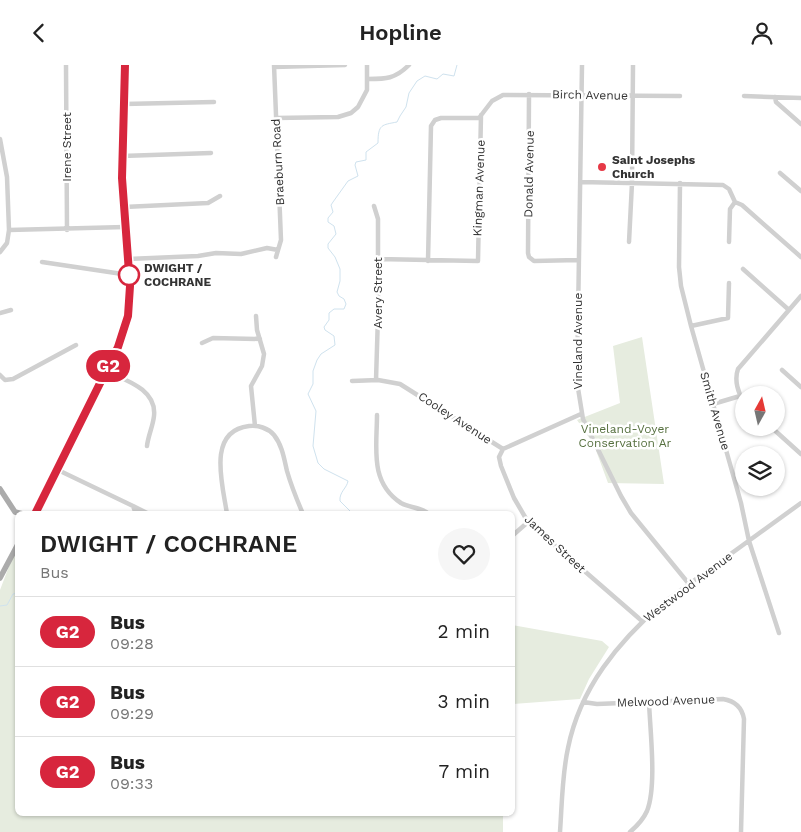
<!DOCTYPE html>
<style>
:root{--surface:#fff;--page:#f6f6f6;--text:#222;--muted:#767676;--line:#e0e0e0}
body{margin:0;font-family:"Work Sans",sans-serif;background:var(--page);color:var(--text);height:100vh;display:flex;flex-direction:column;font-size:19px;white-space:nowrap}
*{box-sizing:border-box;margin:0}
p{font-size:16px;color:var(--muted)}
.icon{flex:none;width:28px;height:28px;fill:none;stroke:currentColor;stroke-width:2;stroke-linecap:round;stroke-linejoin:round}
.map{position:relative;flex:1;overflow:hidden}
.side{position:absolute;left:15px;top:446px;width:500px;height:305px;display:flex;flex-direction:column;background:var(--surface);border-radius:8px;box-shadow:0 1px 4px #0004}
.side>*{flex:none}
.badge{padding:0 10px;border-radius:16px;font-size:18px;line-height:32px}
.needle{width:32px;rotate:8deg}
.controls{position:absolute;left:735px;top:321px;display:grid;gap:10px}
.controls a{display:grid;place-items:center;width:50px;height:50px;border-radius:50%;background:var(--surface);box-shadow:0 1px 4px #0004;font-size:25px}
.map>.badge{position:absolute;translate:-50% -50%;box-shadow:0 0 0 2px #fff}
.round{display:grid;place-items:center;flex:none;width:52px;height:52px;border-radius:26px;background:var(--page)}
.head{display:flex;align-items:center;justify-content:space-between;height:85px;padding:0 25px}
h1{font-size:24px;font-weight:600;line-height:38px}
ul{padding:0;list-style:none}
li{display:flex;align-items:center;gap:15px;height:70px;padding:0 25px;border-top:1px solid var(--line)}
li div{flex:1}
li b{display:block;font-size:19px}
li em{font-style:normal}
li .badge{min-width:55px;font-weight:700;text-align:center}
header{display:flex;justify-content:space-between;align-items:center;height:65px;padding:0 25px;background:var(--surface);font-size:22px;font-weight:600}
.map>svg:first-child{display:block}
</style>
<header><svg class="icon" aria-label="back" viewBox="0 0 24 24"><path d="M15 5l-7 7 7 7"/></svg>Hopline<svg class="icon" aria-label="person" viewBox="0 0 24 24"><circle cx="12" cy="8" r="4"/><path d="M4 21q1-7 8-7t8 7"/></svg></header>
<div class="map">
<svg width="801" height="767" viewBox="0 0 801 767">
<rect width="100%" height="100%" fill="#fff"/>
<path fill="#e6ecdf" d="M642 272 664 419 608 418 594 380 577 355 620 338 613 281Z
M17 485 18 749H503V767H0V525L11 496Z
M512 560 602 576 609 582 589 614 580 634 513 639Z"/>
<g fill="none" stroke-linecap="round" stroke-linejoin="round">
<path stroke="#cfe2ee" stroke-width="1" d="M353 449 340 436C339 427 347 423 348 416L324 404 318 398 313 381 316 346 308 329 313 319V306L317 295 321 289 335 280 334 271 325 265 324 262 329 255V248L334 244H344L346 239 344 234 339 231 337 227 340 216V204L335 192 328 183V179L336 169 334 161 328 157V153L333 147 331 140 333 137 348 116 358 111 355 100 356 97 366 95V87L378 78C378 59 382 60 397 57L400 51 406 42 409 28 417 16 425 11 437 14 443 9 454 11 457 0
M0 541 7 540 13 529 18 528"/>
<path stroke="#d0d0d0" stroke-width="4.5" d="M66 0 67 165
M274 0 281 175 276 192
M582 0 577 317 583 354 621 431 631 448 689 519
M274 2 345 0
M368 14C386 14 395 14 409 0
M529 29 528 188 529 192 534 196 578 195
M744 31 801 33
M775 32 776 37 801 59
M124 39 214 37
M276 53 338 52 351 48 358 42 367 25V0
M0 74 7 112 9 165 7 178 0 187
M122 91 211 88
M780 108 801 126
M580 117 723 120 729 124 735 137
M680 118 679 202 681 221 691 261 741 438 749 476 779 568
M735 137 742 140 801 192
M374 141 378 154V250L376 315
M124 142 208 138 220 131
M9 165 125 162
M629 177 632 118 633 0
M729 177 730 144 735 137
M128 194 198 191 216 188 241 189 267 183 278 185
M378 194 478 196 481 50
M428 196 431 61 435 55 441 53H479L492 36 503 30 680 31
M42 197 129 210
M743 204 789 245
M0 248 11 245
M691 261 728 253 729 218
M202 278 213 273 260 274
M782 305 801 322
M106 306C125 315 157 324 154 351 153 361 148 371 147 381
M0 310 5 315 13 314 76 280
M352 316 378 315 400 319 503 384 581 349
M744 337C738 328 734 315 738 304L801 231
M713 339 740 331
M377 350C377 382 369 417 401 438 410 443 421 442 429 449
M255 361 251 321 262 301 264 289 257 265 256 251
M771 362 801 389
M503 384 499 392 501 401 514 433 528 457 642 556
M58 405 133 441 136 449
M133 441 149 449
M227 449C223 421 206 366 249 361 258 360 268 363 274 370 282 380 284 393 287 406 291 420 297 435 303 449
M512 471 528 457
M583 637 597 639 723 634C735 636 742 642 744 654L741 767
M560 767C562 739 562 710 568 683 580 623 618 577 663 538L801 438
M630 767C637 761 643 755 647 746 657 721 650 665 649 637"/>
<path stroke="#ababab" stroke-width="5.5" d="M0 424 15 447 23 449
M35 449 118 282C127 262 131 243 130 221L122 113 125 0
M0 513 18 479"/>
</g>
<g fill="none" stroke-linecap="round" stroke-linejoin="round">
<g stroke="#fff" stroke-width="11">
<path id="line" d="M35 449 118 282 128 251 130 221 122 113 125 0"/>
</g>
<use href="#line" stroke="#d7263d" stroke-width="8"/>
</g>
<circle fill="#e63946" stroke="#fff" stroke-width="2" cx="602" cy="102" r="5"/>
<circle fill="#fff" stroke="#d7263d" stroke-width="2.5" cx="129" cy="210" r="10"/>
<g text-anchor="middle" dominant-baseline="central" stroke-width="5" stroke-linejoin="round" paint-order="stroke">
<g font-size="12" fill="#333" stroke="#fff">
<text transform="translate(590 30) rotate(1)">Birch Avenue</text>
<text transform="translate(67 82) rotate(-90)">Irene Street</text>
<text transform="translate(278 97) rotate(-93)">Braeburn Road</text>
<text transform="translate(529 109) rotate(-89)">Donald Avenue</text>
<text transform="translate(479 123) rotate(-88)">Kingman Avenue</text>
<text transform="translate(378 228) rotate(-90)">Avery Street</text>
<text transform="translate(578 276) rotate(-90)">Vineland Avenue</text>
<text transform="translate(715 346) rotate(74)">Smith Avenue</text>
<text transform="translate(455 353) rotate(33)">Cooley Avenue</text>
<text transform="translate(555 479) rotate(43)">James Street</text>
<text transform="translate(688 522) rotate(-37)">Westwood Avenue</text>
<text transform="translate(666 636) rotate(-2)">Melwood Avenue</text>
</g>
<g font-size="12" font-weight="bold" fill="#333" stroke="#fff" text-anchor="start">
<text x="612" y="95">Saint Josephs<tspan x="612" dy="14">Church</tspan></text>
</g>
<g font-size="12" font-weight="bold" fill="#333" stroke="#fff" text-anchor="start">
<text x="144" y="203">DWIGHT /<tspan x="144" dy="14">COCHRANE</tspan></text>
</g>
<g font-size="12" fill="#56703f" stroke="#fff">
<text x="625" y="364">Vineland-Voyer<tspan x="625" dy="14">Conservation Ar</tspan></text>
</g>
</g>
</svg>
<div class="controls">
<a><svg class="needle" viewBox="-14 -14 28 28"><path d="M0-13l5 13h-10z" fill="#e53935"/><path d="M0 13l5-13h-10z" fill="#767676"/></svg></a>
<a><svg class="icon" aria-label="layers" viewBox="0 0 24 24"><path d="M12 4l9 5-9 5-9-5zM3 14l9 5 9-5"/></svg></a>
</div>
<b class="badge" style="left:108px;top:301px;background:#d7263d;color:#fff">G2</b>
<section class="side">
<div class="head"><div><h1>DWIGHT / COCHRANE</h1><p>Bus</p></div><a class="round"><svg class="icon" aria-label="heart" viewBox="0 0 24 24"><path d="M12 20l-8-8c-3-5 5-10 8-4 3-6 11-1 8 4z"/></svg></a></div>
<ul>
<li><span class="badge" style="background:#d7263d;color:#fff">G2</span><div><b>Bus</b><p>09:28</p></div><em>2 min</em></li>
<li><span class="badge" style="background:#d7263d;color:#fff">G2</span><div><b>Bus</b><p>09:29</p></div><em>3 min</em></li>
<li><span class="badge" style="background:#d7263d;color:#fff">G2</span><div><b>Bus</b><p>09:33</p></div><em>7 min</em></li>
</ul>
</section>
</div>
